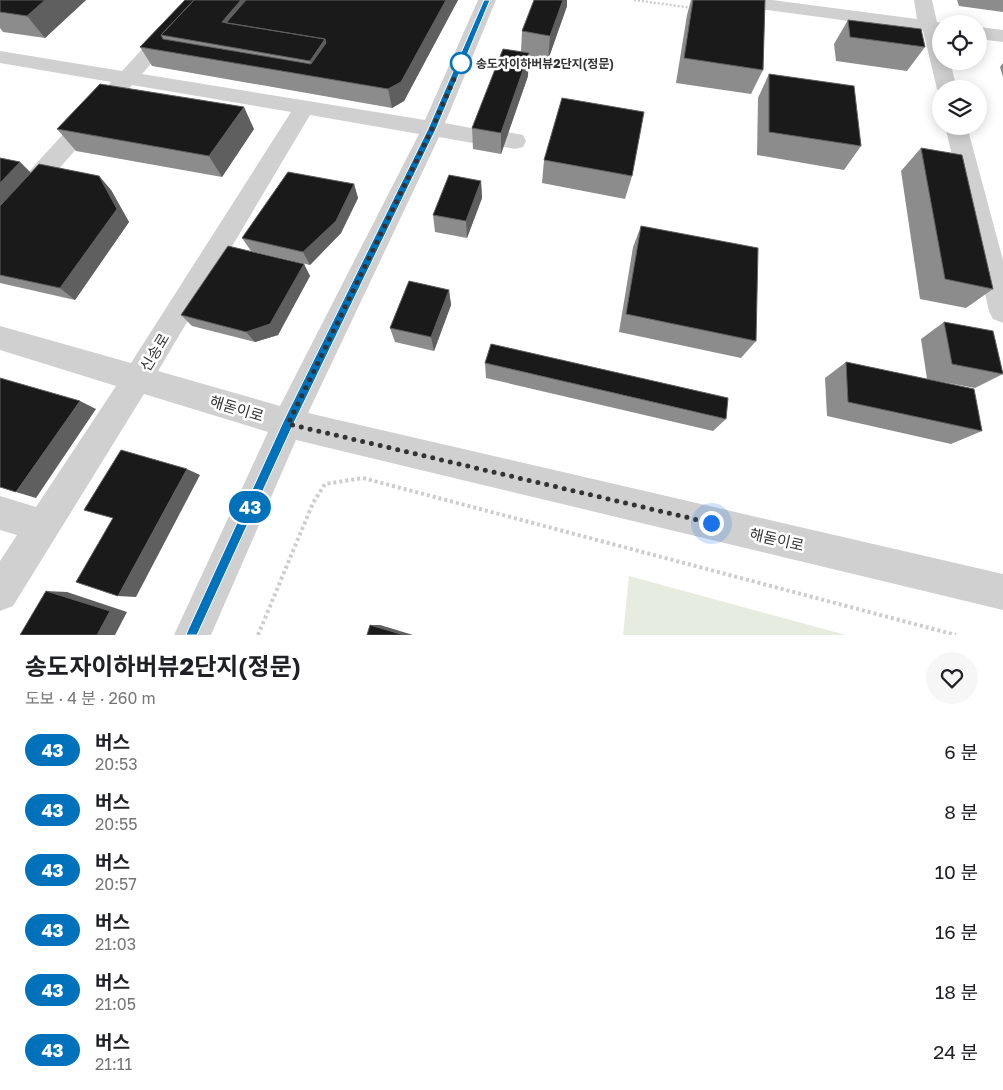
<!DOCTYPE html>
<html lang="ko">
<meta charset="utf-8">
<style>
:root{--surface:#fff;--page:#f6f6f6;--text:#202124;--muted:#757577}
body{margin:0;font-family:"Golos Text","Noto Sans KR",sans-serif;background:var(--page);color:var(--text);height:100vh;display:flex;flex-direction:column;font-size:19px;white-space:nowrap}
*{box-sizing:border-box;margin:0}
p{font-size:16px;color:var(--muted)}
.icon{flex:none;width:28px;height:28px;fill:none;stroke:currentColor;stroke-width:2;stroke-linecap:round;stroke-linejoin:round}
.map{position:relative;height:635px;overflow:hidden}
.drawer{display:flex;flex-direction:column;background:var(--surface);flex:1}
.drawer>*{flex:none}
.badge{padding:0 10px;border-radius:16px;font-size:18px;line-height:32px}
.tools{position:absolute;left:932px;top:15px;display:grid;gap:10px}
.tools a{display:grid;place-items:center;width:55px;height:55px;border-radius:50%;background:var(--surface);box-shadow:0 2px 12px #0003;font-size:25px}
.you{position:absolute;width:25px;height:25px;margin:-12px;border:4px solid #fff;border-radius:50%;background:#1a73e8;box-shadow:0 0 0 8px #1a73e833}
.map>.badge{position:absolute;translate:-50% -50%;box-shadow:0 0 0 2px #fff}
.round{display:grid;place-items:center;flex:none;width:52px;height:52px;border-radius:26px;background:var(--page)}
.overview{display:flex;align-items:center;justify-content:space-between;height:85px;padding:0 25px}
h1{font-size:24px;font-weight:700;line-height:38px}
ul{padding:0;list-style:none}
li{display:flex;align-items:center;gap:15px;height:60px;padding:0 25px}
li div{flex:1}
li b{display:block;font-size:19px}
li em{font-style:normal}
li .badge{min-width:55px;font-weight:700;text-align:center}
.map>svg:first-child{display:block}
</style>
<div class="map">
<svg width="1003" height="635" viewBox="0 0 1003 635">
<rect width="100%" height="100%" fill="#fff"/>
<path fill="#e6ecdf" d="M629 576 846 635H623Z"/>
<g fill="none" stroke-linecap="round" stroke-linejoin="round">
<path stroke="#cdcdcd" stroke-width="2.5" stroke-dasharray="2 2" stroke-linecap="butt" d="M634 0 693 8"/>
<path stroke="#cdcdcd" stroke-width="4" stroke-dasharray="3 3" stroke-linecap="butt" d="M258 635 313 503 325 484 363 478 956 635"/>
<path fill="#d0d0d0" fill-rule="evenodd" d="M187 0H206L142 74 425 120 478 0H496L445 123 486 131 489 136 486 141 478 144 439 137 308 413 1003 574V610L296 440 211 635H174L268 432 144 394 13 606 0 611V561L17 535 0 530V496L36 507 116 386 0 350V326L131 363 291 112 132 85 9 226 0 229V203L111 82 0 63V51L122 71ZM310 115 419 134 280 406 158 371Z
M721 0H772L917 19 914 0H932L937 22 947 24H941V61H950L957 89H941V94L937 89 923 31 730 5 724 4Z
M979 27 1003 30V42L979 39Z
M945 126H967L1003 260V323L993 319 989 311Z
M506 132 523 135 526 141 523 147 515 149 498 146 495 140 498 134Z"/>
</g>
<path fill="#8c8c8c" d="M0 0H86L45 38 3 32 0 28Z
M185 0H458L404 101 392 108 152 66 140 47Z
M691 0H765L763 70 751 94 676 83 687 15Z
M957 0H1003V12L959 6Z
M567 6 548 60 528 57V76L501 154 473 149 472 128 521 52 522 31Z
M848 20 925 47 907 71 836 61 834 44Z
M1003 63V77L1000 67Z
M769 74 861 146 844 170 757 155 758 98Z
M57 129H254L222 177 76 151Z
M921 148 993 289 966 308 920 299 901 171Z
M0 158 20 162 31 173 99 176 111 190 129 222 75 300 0 283Z
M544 160 632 176 625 199 542 183Z
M481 181 482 198 467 238 435 232 433 215Z
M354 184 358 198 341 233 310 265 251 251 242 238Z
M641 226 756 341 741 358 619 332 633 247Z
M304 264 310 276 278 335 255 342 192 326 181 315Z
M449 290 451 305 434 351 395 342 390 328Z
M944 322 1003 371V374L975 388 927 379 921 339Z
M846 362 982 431 951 444 827 416 825 378Z
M485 363 726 419 713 431 486 378Z"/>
<path fill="#5f5f5f" d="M45 0H86L45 38 27 16Z
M241 0H270L224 26 222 22Z
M446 0H458L404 101 392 108 388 89Z
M563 0H567V6L548 60 550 36Z
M325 39 332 62 315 77 310 61Z
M529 53 528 76 501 154V133Z
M244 107 254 129 222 177 209 156Z
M20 162 34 176 0 212V183Z
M99 176 111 190 129 222 75 300 60 288Z
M481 181 482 198 467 238 466 221Z
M354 184 358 198 341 233 310 265 303 252Z
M304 264 310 276 278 335 255 342 246 332Z
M449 290 451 305 434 351 431 337Z
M80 401 96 409 36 498 16 492Z
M187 469 200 475 136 597 118 596Z
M46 591 67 592 127 612 115 635H97Z
M370 625H380L413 635H404Z"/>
<path fill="#1a1a1a" stroke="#5f5f5f" d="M0 0H45L27 16 0 12Z
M185 0H194L161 35 163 39 311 64 326 43 325 39 226 23 246 0H446L401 82 388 89 140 47Z
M194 0H241L222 22 325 39 310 61 161 35Z
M534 0H563L550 36 522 31Z
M693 0H765L763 70 684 58Z
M848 20 921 29 925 47 850 37Z
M503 49 529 53 501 133 472 128Z
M769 74 854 86 861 146 769 132Z
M100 84 244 107 209 156 57 129Z
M562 98 644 112 632 176 544 160Z
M921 148 962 155 993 289 945 279Z
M0 158 20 162 0 183Z
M39 164 99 176 117 209 60 288 0 275V206Z
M288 172 354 184 336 221 303 252 242 238Z
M449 175 481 181 466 221 433 215Z
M641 226 758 248 756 341 626 314Z
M228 246 304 264 270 324 246 332 181 315Z
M409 281 449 290 431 337 390 328Z
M944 322 993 331 1003 374 952 364Z
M491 344 728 398 726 419 485 363Z
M846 362 974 389 982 431 848 402Z
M0 378 80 401 16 492 0 487Z
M121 450 187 469 118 596 76 582 113 518 84 510Z
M46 591 110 611 97 635H20Z
M370 625 404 635H367Z"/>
<path fill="#0072bc" stroke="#fff" d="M484 0H490L436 129 292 427 197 635H186L188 630 284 420 428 129Z"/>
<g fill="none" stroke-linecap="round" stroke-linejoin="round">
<path stroke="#333" stroke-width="5" stroke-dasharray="0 9" d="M461 63 432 129 288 424 711 523"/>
</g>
<circle fill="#fff" stroke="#0072bc" stroke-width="2.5" cx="461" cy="63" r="10"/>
<g text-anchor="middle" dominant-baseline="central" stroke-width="5" stroke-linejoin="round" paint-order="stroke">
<g font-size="12" font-weight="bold" fill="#333" stroke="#fff" text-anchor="start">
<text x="476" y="63">송도자이하버뷰2단지(정문)</text>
</g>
<g font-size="15" fill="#333" stroke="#fff">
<text transform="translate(154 352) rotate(-59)">신송로</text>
<text transform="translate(237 408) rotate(17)">해돋이로</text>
<text transform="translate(777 539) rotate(13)">해돋이로</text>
</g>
</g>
</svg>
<div class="tools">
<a><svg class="icon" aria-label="locate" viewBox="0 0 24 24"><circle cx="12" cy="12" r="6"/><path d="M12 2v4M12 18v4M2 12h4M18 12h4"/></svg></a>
<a><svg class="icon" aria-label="layers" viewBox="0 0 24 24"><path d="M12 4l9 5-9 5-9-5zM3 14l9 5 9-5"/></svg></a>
</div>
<div class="you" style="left:711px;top:523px"></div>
<b class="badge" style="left:250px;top:507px;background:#0072bc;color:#fff">43</b>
</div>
<section class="drawer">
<div class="overview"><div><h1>송도자이하버뷰2단지(정문)</h1><p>도보 · 4 분 · 260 m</p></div><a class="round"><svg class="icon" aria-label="heart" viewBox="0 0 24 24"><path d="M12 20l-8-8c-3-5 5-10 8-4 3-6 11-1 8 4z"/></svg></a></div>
<ul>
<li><span class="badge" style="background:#0072bc;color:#fff">43</span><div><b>버스</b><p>20:53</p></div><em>6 분</em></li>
<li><span class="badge" style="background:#0072bc;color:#fff">43</span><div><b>버스</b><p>20:55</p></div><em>8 분</em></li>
<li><span class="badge" style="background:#0072bc;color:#fff">43</span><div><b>버스</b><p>20:57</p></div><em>10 분</em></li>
<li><span class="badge" style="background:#0072bc;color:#fff">43</span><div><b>버스</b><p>21:03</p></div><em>16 분</em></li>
<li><span class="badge" style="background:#0072bc;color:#fff">43</span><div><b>버스</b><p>21:05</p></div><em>18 분</em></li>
<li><span class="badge" style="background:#0072bc;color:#fff">43</span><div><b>버스</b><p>21:11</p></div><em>24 분</em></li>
</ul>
</section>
